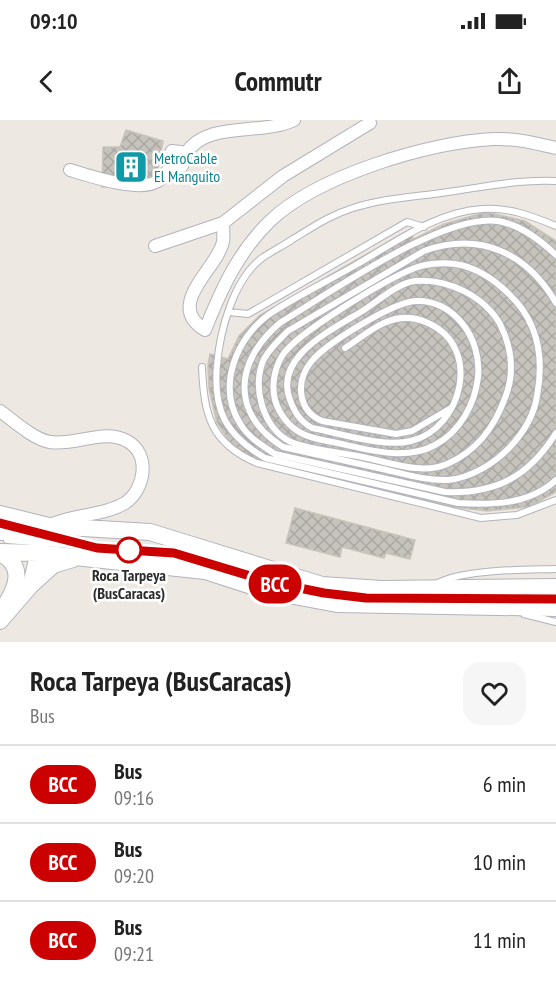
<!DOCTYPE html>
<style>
:root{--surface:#fff;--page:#f6f6f6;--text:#222;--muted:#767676;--line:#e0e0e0}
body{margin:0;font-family:"PT Sans Narrow",sans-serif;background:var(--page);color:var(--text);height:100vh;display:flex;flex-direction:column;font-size:22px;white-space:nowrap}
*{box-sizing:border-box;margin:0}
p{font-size:20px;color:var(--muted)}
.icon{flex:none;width:33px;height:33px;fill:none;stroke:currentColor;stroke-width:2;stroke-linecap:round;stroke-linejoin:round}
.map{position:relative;height:522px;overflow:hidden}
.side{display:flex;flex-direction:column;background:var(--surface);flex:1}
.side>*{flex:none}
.badge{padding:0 12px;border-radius:20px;font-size:21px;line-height:39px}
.map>.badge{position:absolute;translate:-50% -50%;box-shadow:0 0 0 3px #fff}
.round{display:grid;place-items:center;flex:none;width:63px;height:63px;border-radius:18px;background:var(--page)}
.head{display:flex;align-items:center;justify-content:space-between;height:102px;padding:0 30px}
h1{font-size:28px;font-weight:700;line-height:45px}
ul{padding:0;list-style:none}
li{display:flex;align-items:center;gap:18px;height:78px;padding:0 30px;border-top:2px solid var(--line)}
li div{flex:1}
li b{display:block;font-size:22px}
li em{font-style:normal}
li .badge{min-width:66px;font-weight:700;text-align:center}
.status{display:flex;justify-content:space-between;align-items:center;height:42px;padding:0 30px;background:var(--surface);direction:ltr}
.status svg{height:16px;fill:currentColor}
header{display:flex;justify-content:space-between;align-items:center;height:78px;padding:0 30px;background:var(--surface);font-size:27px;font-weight:700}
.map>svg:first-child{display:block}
</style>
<div class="status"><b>09:10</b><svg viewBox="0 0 49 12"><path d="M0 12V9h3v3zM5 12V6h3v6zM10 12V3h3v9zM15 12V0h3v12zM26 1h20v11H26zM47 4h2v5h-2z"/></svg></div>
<header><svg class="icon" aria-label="back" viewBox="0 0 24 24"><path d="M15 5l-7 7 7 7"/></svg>Commutr<svg class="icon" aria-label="share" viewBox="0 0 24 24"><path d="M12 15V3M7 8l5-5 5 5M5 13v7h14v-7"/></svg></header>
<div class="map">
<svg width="556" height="522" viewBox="0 0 556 522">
<defs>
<pattern id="building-cross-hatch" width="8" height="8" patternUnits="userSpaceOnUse" patternTransform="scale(1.5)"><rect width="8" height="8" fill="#c6c3bd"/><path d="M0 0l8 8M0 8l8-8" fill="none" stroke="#aaa8a3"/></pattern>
</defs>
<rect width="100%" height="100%" fill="#ede9e2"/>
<path fill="url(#building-cross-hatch)" stroke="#c9c5bb" stroke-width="1.5" d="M126 10 163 21 155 66 102 67 103 27H120Z
M486 92 525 101 556 121V372L529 387 487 391 453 387 262 342 244 334 230 322 217 303 209 269 208 245 210 234 228 239 239 216 260 195 409 110 414 119 444 104Z
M295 388 415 420 410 439 386 433 384 438 342 427 340 437 286 423Z"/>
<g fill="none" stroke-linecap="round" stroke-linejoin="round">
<g stroke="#b2b3bc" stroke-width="8">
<path id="lane" d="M556 61C519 59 485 67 448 72 416 77 384 78 353 88 330 95 313 107 293 119 283 126 272 131 262 138 233 160 220 211 217 245 213 291 226 315 265 338L458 383C492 385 529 385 556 360
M556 106C532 96 508 87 482 89 435 92 393 124 354 146 326 162 297 176 271 193 236 217 216 267 241 305 249 318 263 326 275 334L445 372C497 374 529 356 556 313
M229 192 248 194 407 102 424 107
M345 228C358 220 370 209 384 203 399 196 413 196 428 203 483 227 462 309 411 321 384 328 339 313 312 308 300 301 295 293 290 280 273 236 334 209 364 190 378 181 398 163 415 161 447 158 484 176 500 204 512 228 515 253 505 278 494 308 477 331 447 344 423 355 392 343 367 338 346 333 309 330 291 322 263 309 251 266 264 239 270 228 279 220 288 211L424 131C480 111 527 133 556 183
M202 247C204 294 210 323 257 343L481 398 517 395 556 380
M451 288 412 311 396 314 322 301C298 291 295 262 311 242 325 224 393 182 416 181 434 180 450 189 461 202 474 217 480 238 478 257 475 284 460 312 435 325 402 343 361 327 327 321 305 317 291 311 280 292 270 275 272 253 282 236 295 214 384 161 410 150 422 144 441 142 455 144 476 147 495 160 510 175 539 203 544 239 537 276 534 296 523 313 510 327 495 343 471 358 448 360 425 361 401 353 378 348 347 341 315 334 283 327 229 293 235 240 281 202 330 173 443 93 498 101 521 105 540 120 556 135
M50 416 78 423
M7 420 174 433 288 467
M438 463C464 449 525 450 556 449
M318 473 356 477
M513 479H556
M524 494 556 502"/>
</g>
<g stroke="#b2b3bc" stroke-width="14">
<path id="street" d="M184 35 181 32 172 31 167 41 175 48 182 46C184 41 183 37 186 33 208 0 261 16 294 0
M70 50C90 56 139 73 158 61 163 58 167 51 171 47
M223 103C223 109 224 116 223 122 217 149 164 185 205 210 221 170 238 132 270 101 317 56 429 22 493 19 515 18 535 23 556 28
M155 126 223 103 283 56 370 3
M0 291C14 301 33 319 50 322 75 326 105 308 127 321 151 334 145 370 125 383 103 396 73 394 50 405"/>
</g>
<g stroke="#b2b3bc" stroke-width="18">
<path id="secondary" d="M0 394 49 406 150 412 322 465 382 469 556 467
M0 412 50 414
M0 432 38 433 205 451 267 471 337 484 556 488
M0 433C24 445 18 465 6 484
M31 465 53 445 73 439
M0 501 31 465 41 422"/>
</g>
<use href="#lane" stroke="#fff" stroke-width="6"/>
<use href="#street" stroke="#fff" stroke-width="12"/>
<use href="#secondary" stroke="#fff" stroke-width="16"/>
</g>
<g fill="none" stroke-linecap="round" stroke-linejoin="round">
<g stroke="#fff" stroke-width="14">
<path id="line" d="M0 403 97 428 174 433 270 462 324 473 366 478 556 479"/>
</g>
<use href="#line" stroke="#cb0000" stroke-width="9"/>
</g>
<defs>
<g id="building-square" transform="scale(1.725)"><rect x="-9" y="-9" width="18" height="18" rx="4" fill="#0f9aa8" stroke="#fff"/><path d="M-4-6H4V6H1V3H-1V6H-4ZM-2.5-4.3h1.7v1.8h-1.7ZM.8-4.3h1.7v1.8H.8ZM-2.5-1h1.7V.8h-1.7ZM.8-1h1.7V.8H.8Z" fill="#fff"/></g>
</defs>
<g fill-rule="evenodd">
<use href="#building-square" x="131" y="47"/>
</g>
<circle fill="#fff" stroke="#cb0000" stroke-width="3" cx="129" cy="430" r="12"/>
<g text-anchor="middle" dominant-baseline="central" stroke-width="5" stroke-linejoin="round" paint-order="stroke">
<g font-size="16" fill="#0d838f" stroke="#fff" text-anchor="start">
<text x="154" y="38">MetroCable<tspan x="154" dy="18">El Manguito</tspan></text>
</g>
<g font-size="16" font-weight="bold" fill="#2d2d2d" stroke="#fff">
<text x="129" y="455">Roca Tarpeya<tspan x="129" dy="18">(BusCaracas)</tspan></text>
</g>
</g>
</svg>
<b class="badge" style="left:275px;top:464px;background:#cb0000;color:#fff">BCC</b>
</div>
<section class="side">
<div class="head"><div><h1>Roca Tarpeya (BusCaracas)</h1><p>Bus</p></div><a class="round"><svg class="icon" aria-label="heart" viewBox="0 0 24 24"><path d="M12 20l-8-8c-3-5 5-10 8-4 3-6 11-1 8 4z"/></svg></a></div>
<ul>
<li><span class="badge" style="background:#cb0000;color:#fff">BCC</span><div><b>Bus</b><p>09:16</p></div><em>6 min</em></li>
<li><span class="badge" style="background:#cb0000;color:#fff">BCC</span><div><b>Bus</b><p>09:20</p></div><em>10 min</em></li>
<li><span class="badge" style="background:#cb0000;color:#fff">BCC</span><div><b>Bus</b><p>09:21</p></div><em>11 min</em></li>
</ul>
</section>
